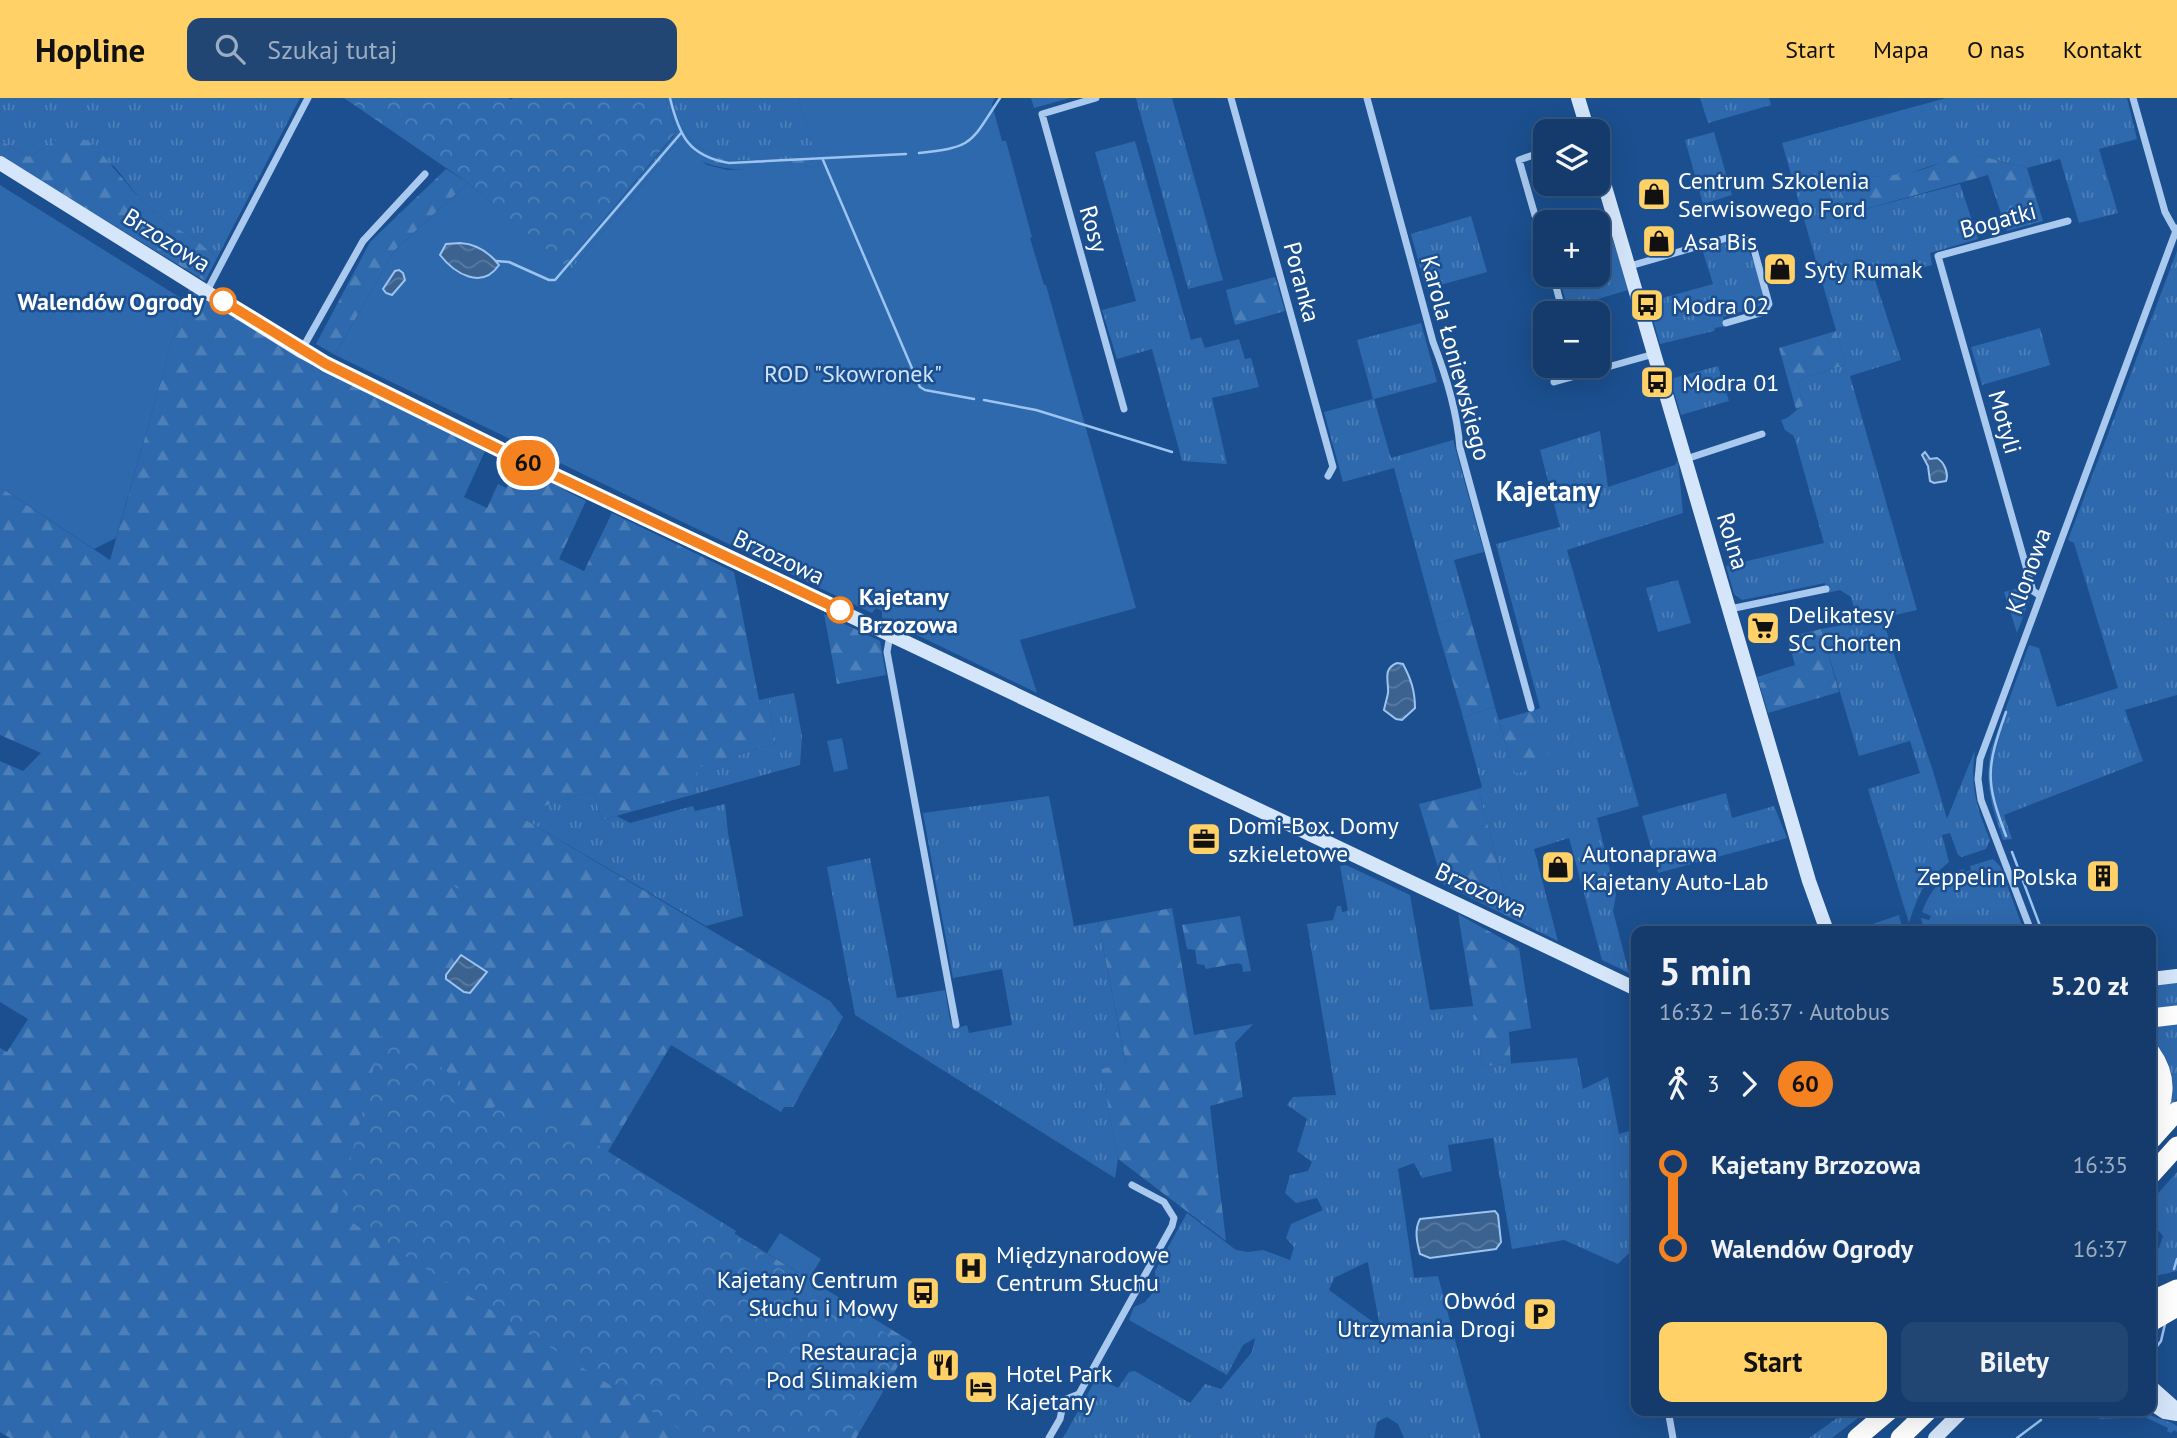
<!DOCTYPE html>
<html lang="pl">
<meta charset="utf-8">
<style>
:root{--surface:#143b6b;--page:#214673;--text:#f1f3f6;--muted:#9dadc1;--line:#33557e;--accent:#ffd166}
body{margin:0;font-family:"PT Sans",sans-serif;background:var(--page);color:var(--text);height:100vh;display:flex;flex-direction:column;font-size:26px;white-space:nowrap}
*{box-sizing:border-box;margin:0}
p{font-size:23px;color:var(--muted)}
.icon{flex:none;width:38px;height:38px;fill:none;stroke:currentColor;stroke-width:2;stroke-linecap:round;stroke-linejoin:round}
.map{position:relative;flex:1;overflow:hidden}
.drawer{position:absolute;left:1631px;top:828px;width:525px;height:490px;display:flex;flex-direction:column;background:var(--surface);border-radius:14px;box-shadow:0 7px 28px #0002,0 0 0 2px var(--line)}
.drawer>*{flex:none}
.badge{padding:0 14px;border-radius:23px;font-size:24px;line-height:46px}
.buttons{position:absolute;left:1533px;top:21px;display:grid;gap:14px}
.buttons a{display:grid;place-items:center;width:77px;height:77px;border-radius:14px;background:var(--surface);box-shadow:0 7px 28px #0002,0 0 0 2px var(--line);font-size:35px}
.map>.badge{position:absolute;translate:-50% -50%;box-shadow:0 0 0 4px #fff}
.legs{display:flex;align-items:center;gap:10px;height:77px;padding:0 28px;font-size:23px}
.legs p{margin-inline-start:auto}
.summary{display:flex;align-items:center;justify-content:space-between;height:119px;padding:0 28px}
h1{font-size:38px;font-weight:600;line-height:52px}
.action{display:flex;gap:14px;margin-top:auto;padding:14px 28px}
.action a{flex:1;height:80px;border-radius:14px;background:var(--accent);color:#111;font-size:28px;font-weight:600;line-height:80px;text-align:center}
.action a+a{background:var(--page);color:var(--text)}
ul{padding:0 28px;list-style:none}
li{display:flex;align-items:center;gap:24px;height:84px;font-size:26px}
li i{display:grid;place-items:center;width:10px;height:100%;margin:0 9px;background:currentColor}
li i::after{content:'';width:18px;height:18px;margin:-9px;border:5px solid;border-radius:50%;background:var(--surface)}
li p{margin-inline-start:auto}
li:first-child i{background:linear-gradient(#0000 50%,currentColor 0)}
li:last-child i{background:linear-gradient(currentColor 50%,#0000 0)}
header{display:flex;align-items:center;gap:42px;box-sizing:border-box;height:98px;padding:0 35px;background:var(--accent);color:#111}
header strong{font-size:33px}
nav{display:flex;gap:38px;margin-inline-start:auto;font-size:24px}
.search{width:490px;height:63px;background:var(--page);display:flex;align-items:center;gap:18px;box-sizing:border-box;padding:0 24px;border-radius:14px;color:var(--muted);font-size:26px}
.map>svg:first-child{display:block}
</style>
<header>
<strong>Hopline</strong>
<div class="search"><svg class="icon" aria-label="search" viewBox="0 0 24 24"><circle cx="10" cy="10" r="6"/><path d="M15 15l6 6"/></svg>Szukaj tutaj</div>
<nav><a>Start</a><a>Mapa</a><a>O nas</a><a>Kontakt</a></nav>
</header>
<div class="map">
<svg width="2177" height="1340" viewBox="0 0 2177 1340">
<defs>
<pattern id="grass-tufts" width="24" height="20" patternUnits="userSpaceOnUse" patternTransform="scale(1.75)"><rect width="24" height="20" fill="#2e69ad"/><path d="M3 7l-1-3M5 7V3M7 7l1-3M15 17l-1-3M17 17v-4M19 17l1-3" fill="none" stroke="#4d80b9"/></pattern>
<pattern id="forest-firs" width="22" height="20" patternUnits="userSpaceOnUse" patternTransform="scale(1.75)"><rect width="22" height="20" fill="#2e69ad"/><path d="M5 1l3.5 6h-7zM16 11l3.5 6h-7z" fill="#4d80b9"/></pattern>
<pattern id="cemetery-stones" width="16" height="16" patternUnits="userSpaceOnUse" patternTransform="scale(1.75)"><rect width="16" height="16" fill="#2e69ad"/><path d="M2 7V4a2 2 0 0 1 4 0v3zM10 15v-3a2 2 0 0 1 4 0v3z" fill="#4d80b9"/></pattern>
<pattern id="park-crowns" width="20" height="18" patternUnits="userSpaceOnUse" patternTransform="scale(1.75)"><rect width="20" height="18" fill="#2e69ad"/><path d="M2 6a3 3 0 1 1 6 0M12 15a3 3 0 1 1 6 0" fill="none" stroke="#4d80b9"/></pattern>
<pattern id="water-waves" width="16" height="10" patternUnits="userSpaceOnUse" patternTransform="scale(1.75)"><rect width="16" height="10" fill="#3c6290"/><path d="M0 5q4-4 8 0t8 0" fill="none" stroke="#597aa1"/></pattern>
</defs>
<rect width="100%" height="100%" fill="#1b4f8f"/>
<path fill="url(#grass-tufts)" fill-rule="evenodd" d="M0 0H300L217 160 194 140 167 125 140 101 114 68 55 43 29 59 0 42Z
M666 0H798L817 60 726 63 695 47 683 31 676 34Z
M1031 0H1070L1034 10Z
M1136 0H1172L1223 182 1188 191Z
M1700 0H1769L1771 7 1708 25Z
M1946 0H2127L2137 41 2099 51 2118 115 2079 125 2060 61 2027 70 1974 56H1956L1943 64 1903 77 1853 80 1847 116 1960 86 1978 141 1930 155 1932 167 1875 182 1901 262 1850 278 1917 512 1882 520 1933 673 1947 721 1975 652C1970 689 1976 708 1990 742L1986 751 1962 759 1958 757 1950 735 1942 737 1949 764C1921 788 1921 790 1909 825L1868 691 1920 675 1910 643 1859 658 1821 531 1858 524 1851 499 1840 492 1827 495 1825 485 1742 502 1734 496 1726 468 1824 445 1794 338 1785 332 1781 322C1791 320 1795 311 1803 308L1798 286 1802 280 1846 267 1782 45Z
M1714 34 1732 97 1703 106 1685 42Z
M673 39 677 45 571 172 565 168Z
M1135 43 1191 242 1201 239 1205 250 1239 241 1245 261 1251 260 1259 289 1212 300 1227 366 1182 363 1152 251 1117 261 1102 212 1136 203 1095 54Z
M1471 118 1487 174 1426 191 1411 136Z
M1610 132 1628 192 1568 210 1558 177H1598V136Z
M1731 142C1757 147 1758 181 1764 203L1760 208 1723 219 1726 228 1715 230 1714 233 1660 246 1648 204 1713 186 1702 151Z
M2177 153V597L2125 612 2143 663 2004 717 2012 741 2003 742C1992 708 1984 688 1991 651L2029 547 2039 550 2057 609 2118 590 2074 445 2068 442Z
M1421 225 1437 284 1374 301 1391 360 1453 342 1484 454 1454 462 1469 515 1436 526 1394 370 1343 384 1324 314 1373 301 1357 242Z
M2040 230 2050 267 1982 287 1971 249Z
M1718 268 1729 303 1681 317 1670 281Z
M1600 333 1608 389 1675 367 1678 362 1683 415 1567 452 1639 708 1597 720 1616 797 1613 813 1629 875 1602 862 1569 740 1534 751 1558 843 1513 821 1478 691 1482 689 1463 619 1495 609 1514 675 1549 666 1535 612 1540 610 1496 446 1560 429 1540 352Z
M1678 482 1691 525 1658 534 1646 490Z
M1795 567 1798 574 1759 585 1757 579Z
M794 595 802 638 800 667 695 696 697 670 776 645 768 600Z
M593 693 602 722 617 718 630 725 693 708 695 713 725 706 728 735 743 818 706 828 524 721 540 709Z
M1726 695 1732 720 1774 708 1787 740 1658 775 1642 718Z
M1049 698 1074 828 1098 824 1126 966 1101 971 1118 1061 1115 1080 855 917 827 769 870 760 897 900 945 892 950 922 955 931 967 927 969 935 1012 927 1002 871 953 880 923 715Z
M1993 761 2000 768 2024 833H1924L1921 820 1929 822 1931 818 1922 814C1930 793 1941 778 1963 771L1965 774 1971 772 1970 768Z
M1346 767 1410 797 1430 912 1474 908 1483 968 1577 960 1583 991 1608 979 1619 1036 1636 1031V1148L1618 1166 1564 1142 1512 1151 1493 1040 1448 1047 1452 1073 1422 1080 1414 1065 1398 1071 1414 1180 1438 1178 1481 1340H1404L1398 1326 1387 1319 1377 1324 1374 1340H1063L1097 1279 1118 1290 1129 1274 1135 1273 1190 1305 1205 1286 1221 1291 1252 1254 1255 1240 1243 1247 1227 1277 1129 1222 1134 1209 1145 1204 1156 1191 1155 1173 1187 1115 1236 1152 1248 1154 1263 1152 1290 1162 1294 1149 1286 1140 1291 1126 1323 1112 1317 1100 1296 1105 1285 1095 1290 1077 1308 1073 1312 1064 1297 1053 1307 1021 1287 1007 1293 999 1336 997 1307 826 1333 822 1337 808H1341L1342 814 1348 813 1340 768ZM1367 1164 1368 1165 1380 1229 1329 1192 1334 1180Z
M1899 817 1903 833H1852Z
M2177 885V912L2151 914V887Z
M2177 922V1001L2165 1014 2151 946V924Z
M2177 1074V1173L2151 1179V1157L2159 1150 2163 1138 2157 1131 2151 1139V1103Z
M1847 1313H1867L1832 1340H1809Z
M2088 1313H2138L2172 1325 2177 1328V1334L2174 1332 2171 1335 2167 1333 2168 1330 2145 1319 2100 1321Z"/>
<path fill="url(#forest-firs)" d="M683 31 695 47 726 63 817 60 819 68C774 70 701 85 673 39L676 34Z
M74 36 94 47 140 101 167 125 194 140 217 160 205 183 0 58V42L29 59 55 43Z
M1956 56H1974L2027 70 2043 123 2007 133 1988 77 1847 116 1840 97 1853 80C1889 78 1925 77 1956 56Z
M446 71 468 85 394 153 335 257 316 246 370 144Z
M1275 179 1285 213 1235 227 1226 192Z
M189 191 486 351 464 399 487 410 498 386 506 390 517 367 567 390 566 393 586 403 559 461 584 473 612 415 734 474 759 602 768 600 776 645 698 670 695 696 602 722 593 693 541 709 524 721 830 903 843 919 793 1009H784L781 1014 671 947 606 1057 912 1244 856 1340H10L0 1334V950L7 954 28 921 0 904V663L23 673 41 655 0 637V389L110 462 183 205Z
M1836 233 1846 267 1802 280 1798 286 1803 308 1796 311 1779 250Z
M2026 488 2030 500 2017 535 2004 494Z
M1469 515 1495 609 1463 619 1436 526Z
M824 516 880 543 886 577 837 586Z
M1821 531 1839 594 1768 615 1759 585 1797 574 1787 539Z
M1535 612 1550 666 1514 676 1499 622Z
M1478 691 1513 821 1443 786 1419 706Z
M1172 810 1194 937 1253 926 1235 945 1243 999 1210 1008 1226 1143 1118 1061 1101 971 1126 965 1098 824Z
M1458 816 1519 850 1531 930 1509 934 1511 966 1483 968Z
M1240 818 1251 873 1243 874 1242 867 1238 865 1206 871 1204 867 1197 866 1195 852 1187 851 1182 827Z"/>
<path fill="url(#cemetery-stones)" d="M455 775 475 787 468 797 449 785Z"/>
<path fill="url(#park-crowns)" d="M344 0H508L511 2 513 0H666L676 34 565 168 468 85Z
M382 936 418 952 464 986 451 1003 484 1023 495 1008 537 1029 546 1015 736 1133 734 1137 764 1156 760 1163 766 1166 770 1164 905 1247 886 1279 872 1288 873 1295 847 1340H694L337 1115Z"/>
<path fill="#2e69ad" d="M798 0H995L992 6 1002 43H1006L1032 139 1030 140 1044 187H1046L1136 510 1020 542 1037 595 882 520V513L876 510 872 515 335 257 394 153 468 85 571 172 677 45 707 67 728 72 819 68Z
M0 87 184 202 116 440 94 451 0 389Z
M842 640 848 671 834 674 827 643Z
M780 1135 821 1161 809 1181 767 1155Z"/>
<path fill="url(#water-waves)" stroke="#9cc4f0" stroke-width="2" d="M460 145C477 146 489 154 499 167 482 192 455 176 440 157L446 146Z
M399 172 403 175 405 182 392 197 386 195 383 191 395 173Z
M1925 354 1930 361 1937 360C1944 364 1949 375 1946 383L1934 385 1930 383 1928 368 1922 357Z
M1397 565 1403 566C1411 581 1415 593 1415 610L1402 622 1396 621 1384 612C1385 606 1387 601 1388 595 1389 583 1382 571 1397 565Z
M461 857 487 874 470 895 464 894 446 881V877Z
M1495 1113 1498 1117 1501 1144 1496 1151 1430 1160 1420 1156C1417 1145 1414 1132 1420 1121Z"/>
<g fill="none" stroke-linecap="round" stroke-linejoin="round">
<path stroke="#9cc4f0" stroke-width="2.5" d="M670 0C679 37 688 58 729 65L906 56
M919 55C975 49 970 45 1000 0
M823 62 920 289 925 292 974 301
M496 163 509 164 549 182H555L681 35
M984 302 1036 312 1172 354
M2006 738C1985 683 1986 670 2006 614
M2012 754 2042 833
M2174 1171 2177 1161
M2152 1255 2161 1243 2165 1226
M2017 1340 2041 1322"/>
<path stroke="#a9c9ee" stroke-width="7" d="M1096 0 1042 16 1124 311
M1231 0 1333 369 1328 378
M1367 0 1433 244C1446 277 1457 315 1460 350L1531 610
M2133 0 2165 114 2176 134
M1545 53 1519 62 1545 152
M1630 168 1730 139 1741 140 1752 144 1769 206 1764 214 1726 225
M1553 177 1563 215
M207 193 308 0
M301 253 363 143 425 76
M1554 284 1654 256
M1686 361 1762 336
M2039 497 2033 493 1938 158 2068 123
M1730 511 1826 491
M890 537 887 554 956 927
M2031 833 1981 702 1978 681 1980 661 2177 130
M1668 1312 1673 1340
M1049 1340 1060 1321 1064 1302 1079 1296 1172 1128 1174 1120 1164 1104 1132 1087"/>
<path stroke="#d6e6fa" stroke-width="14" d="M1578 0 1588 33
M0 65 301 253 326 266 507 355 1636 891
M1598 65 1809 783 1827 833
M2151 881 2177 878
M2151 1289 2177 1312
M2151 1305 2165 1314 2177 1316
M1935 1340 1963 1312"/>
<path stroke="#fff" stroke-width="19" d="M2151 920 2177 917
M2151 955C2169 980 2165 1003 2151 1029
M2152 1041 2177 1013
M2151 1077 2177 1048
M2151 1203 2177 1191
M2151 1224 2177 1209
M1857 1340 1890 1312
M1900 1340 1929 1312"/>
</g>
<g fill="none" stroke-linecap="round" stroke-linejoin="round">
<g stroke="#fff" stroke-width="16">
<path id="line-1" d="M223 203 326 266 507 355 840 512"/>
</g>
<use href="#line-1" stroke="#f58220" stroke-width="10"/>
</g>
<defs>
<g id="shop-square" transform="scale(1.75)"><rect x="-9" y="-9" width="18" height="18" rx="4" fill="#ffd166" stroke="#1b4f8f"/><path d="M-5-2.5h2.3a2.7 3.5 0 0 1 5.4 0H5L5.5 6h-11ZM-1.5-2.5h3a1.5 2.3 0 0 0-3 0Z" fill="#111"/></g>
<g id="bus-square" transform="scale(1.75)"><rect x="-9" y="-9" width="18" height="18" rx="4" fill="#ffd166" stroke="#1b4f8f"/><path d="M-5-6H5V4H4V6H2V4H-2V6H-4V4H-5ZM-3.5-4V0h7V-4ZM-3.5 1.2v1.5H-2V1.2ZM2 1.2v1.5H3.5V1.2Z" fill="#111"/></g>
<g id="supermarket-square" transform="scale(1.75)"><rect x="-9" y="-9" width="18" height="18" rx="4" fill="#ffd166" stroke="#1b4f8f"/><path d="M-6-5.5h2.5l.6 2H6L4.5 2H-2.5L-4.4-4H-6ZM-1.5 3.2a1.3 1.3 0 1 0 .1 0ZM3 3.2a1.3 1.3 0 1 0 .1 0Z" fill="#111"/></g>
<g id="office-square" transform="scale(1.75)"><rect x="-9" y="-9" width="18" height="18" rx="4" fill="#ffd166" stroke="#1b4f8f"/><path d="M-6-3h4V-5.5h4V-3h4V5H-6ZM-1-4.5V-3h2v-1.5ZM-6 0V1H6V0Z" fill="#111"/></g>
<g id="building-square" transform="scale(1.75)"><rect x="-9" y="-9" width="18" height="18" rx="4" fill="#ffd166" stroke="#1b4f8f"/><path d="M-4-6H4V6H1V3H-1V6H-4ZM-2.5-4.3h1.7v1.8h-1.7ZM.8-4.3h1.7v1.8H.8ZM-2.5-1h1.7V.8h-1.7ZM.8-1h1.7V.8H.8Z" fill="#111"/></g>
<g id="hospital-square" transform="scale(1.75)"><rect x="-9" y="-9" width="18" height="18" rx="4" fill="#ffd166" stroke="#1b4f8f"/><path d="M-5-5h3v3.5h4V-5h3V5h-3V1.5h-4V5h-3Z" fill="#111"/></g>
<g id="parking-square" transform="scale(1.75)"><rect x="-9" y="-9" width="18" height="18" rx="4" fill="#ffd166" stroke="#1b4f8f"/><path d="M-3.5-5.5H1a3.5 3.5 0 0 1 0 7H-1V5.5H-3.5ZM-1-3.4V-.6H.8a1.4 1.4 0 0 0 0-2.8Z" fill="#111"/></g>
<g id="restaurant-square" transform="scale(1.75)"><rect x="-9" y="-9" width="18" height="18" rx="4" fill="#ffd166" stroke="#1b4f8f"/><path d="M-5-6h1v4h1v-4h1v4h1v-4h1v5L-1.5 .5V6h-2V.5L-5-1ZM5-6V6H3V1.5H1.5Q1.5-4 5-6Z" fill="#111"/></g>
<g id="hotel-square" transform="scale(1.75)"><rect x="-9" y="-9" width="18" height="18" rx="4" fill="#ffd166" stroke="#1b4f8f"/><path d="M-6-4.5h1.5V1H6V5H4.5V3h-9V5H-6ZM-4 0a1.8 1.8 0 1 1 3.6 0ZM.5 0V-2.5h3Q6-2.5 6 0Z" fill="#111"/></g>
</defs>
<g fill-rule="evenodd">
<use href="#shop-square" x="1654" y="96"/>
<use href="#shop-square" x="1659" y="143"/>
<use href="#shop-square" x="1780" y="171"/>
<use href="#bus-square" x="1647" y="207"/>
<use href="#bus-square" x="1657" y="284"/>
<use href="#supermarket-square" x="1763" y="530"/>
<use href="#office-square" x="1204" y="741"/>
<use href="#shop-square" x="1558" y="769"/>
<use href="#building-square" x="2103" y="778"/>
<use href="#hospital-square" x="971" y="1170"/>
<use href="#bus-square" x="923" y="1195"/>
<use href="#parking-square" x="1540" y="1216"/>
<use href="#restaurant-square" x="943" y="1267"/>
<use href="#hotel-square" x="981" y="1289"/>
</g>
<g fill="#fff" stroke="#f58220" stroke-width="3.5">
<circle cx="223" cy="203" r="12"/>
<circle cx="840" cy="512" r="12"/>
</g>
<g text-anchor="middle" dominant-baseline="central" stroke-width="5" stroke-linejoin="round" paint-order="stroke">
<g font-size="24" fill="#fff" stroke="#1b4f8f" text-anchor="start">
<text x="1678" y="82">Centrum Szkolenia<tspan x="1678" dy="28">Serwisowego Ford</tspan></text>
<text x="1684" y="143">Asa Bis</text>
<text x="1804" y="171">Syty Rumak</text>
<text x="1672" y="207">Modra 02</text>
<text x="1682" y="284">Modra 01</text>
<text x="1788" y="516">Delikatesy<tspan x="1788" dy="28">SC Chorten</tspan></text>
<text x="1228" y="727">Domi-Box. Domy<tspan x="1228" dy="28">szkieletowe</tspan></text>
<text x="1582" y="755">Autonaprawa<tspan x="1582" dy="28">Kajetany Auto-Lab</tspan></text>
<text x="2078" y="778" text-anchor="end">Zeppelin Polska</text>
<text x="996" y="1156">Międzynarodowe<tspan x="996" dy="28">Centrum Słuchu</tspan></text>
<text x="898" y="1181" text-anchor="end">Kajetany Centrum<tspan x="898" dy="28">Słuchu i Mowy</tspan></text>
<text x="1516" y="1202" text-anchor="end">Obwód<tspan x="1516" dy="28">Utrzymania Drogi</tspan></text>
<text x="918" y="1253" text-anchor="end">Restauracja<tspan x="918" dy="28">Pod Ślimakiem</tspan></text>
<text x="1006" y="1275">Hotel Park<tspan x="1006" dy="28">Kajetany</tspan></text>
</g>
<g font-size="24" fill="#fff" stroke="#1b4f8f">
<text transform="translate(1998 122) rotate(-15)">Bogatki</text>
<text transform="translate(1094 131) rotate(74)">Rosy</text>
<text transform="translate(167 142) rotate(32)">Brzozowa</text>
<text transform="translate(1302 184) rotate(75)">Poranka</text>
<text transform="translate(1456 260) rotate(75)">Karola Łoniewskiego</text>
<text transform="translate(2005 324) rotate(74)">Motyli</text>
<text transform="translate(1733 443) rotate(73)">Rolna</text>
<text transform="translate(779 459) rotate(25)">Brzozowa</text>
<text transform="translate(2028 473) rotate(-70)">Klonowa</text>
<text transform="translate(1481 792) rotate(25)">Brzozowa</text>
</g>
<g font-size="24" font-weight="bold" fill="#fff" stroke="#1b4f8f" text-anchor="end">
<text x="204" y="203">Walendów Ogrody</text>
<text x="859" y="498" text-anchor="start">Kajetany<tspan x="859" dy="28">Brzozowa</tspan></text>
</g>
<g font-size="24" fill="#cfe3fa" stroke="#1b4f8f">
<text x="853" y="275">ROD "Skowronek"</text>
</g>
<g font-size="28" font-weight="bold" fill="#fff" stroke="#1b4f8f">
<text x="1548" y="392">Kajetany</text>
</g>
</g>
</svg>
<div class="buttons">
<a><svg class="icon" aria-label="layers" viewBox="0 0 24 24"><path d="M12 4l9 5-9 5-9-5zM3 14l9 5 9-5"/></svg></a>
<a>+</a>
<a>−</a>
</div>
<b class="badge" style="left:528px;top:365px;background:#f58220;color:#111">60</b>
<section class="drawer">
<div class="summary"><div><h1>5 min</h1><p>16:32 – 16:37 · Autobus</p></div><b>5.20 zł</b></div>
<div class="legs"><svg class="icon" aria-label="walk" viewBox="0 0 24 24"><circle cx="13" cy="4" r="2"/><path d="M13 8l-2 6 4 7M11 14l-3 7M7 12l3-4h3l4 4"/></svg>3<svg class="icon" aria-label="forward" viewBox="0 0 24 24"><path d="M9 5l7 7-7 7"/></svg><b class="badge" style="background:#f58220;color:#111">60</b></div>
<ul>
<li><i style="color:#f58220"></i><b>Kajetany Brzozowa</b><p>16:35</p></li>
<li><i style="color:#f58220"></i><b>Walendów Ogrody</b><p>16:37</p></li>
</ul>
<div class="action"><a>Start</a><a>Bilety</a></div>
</section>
</div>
